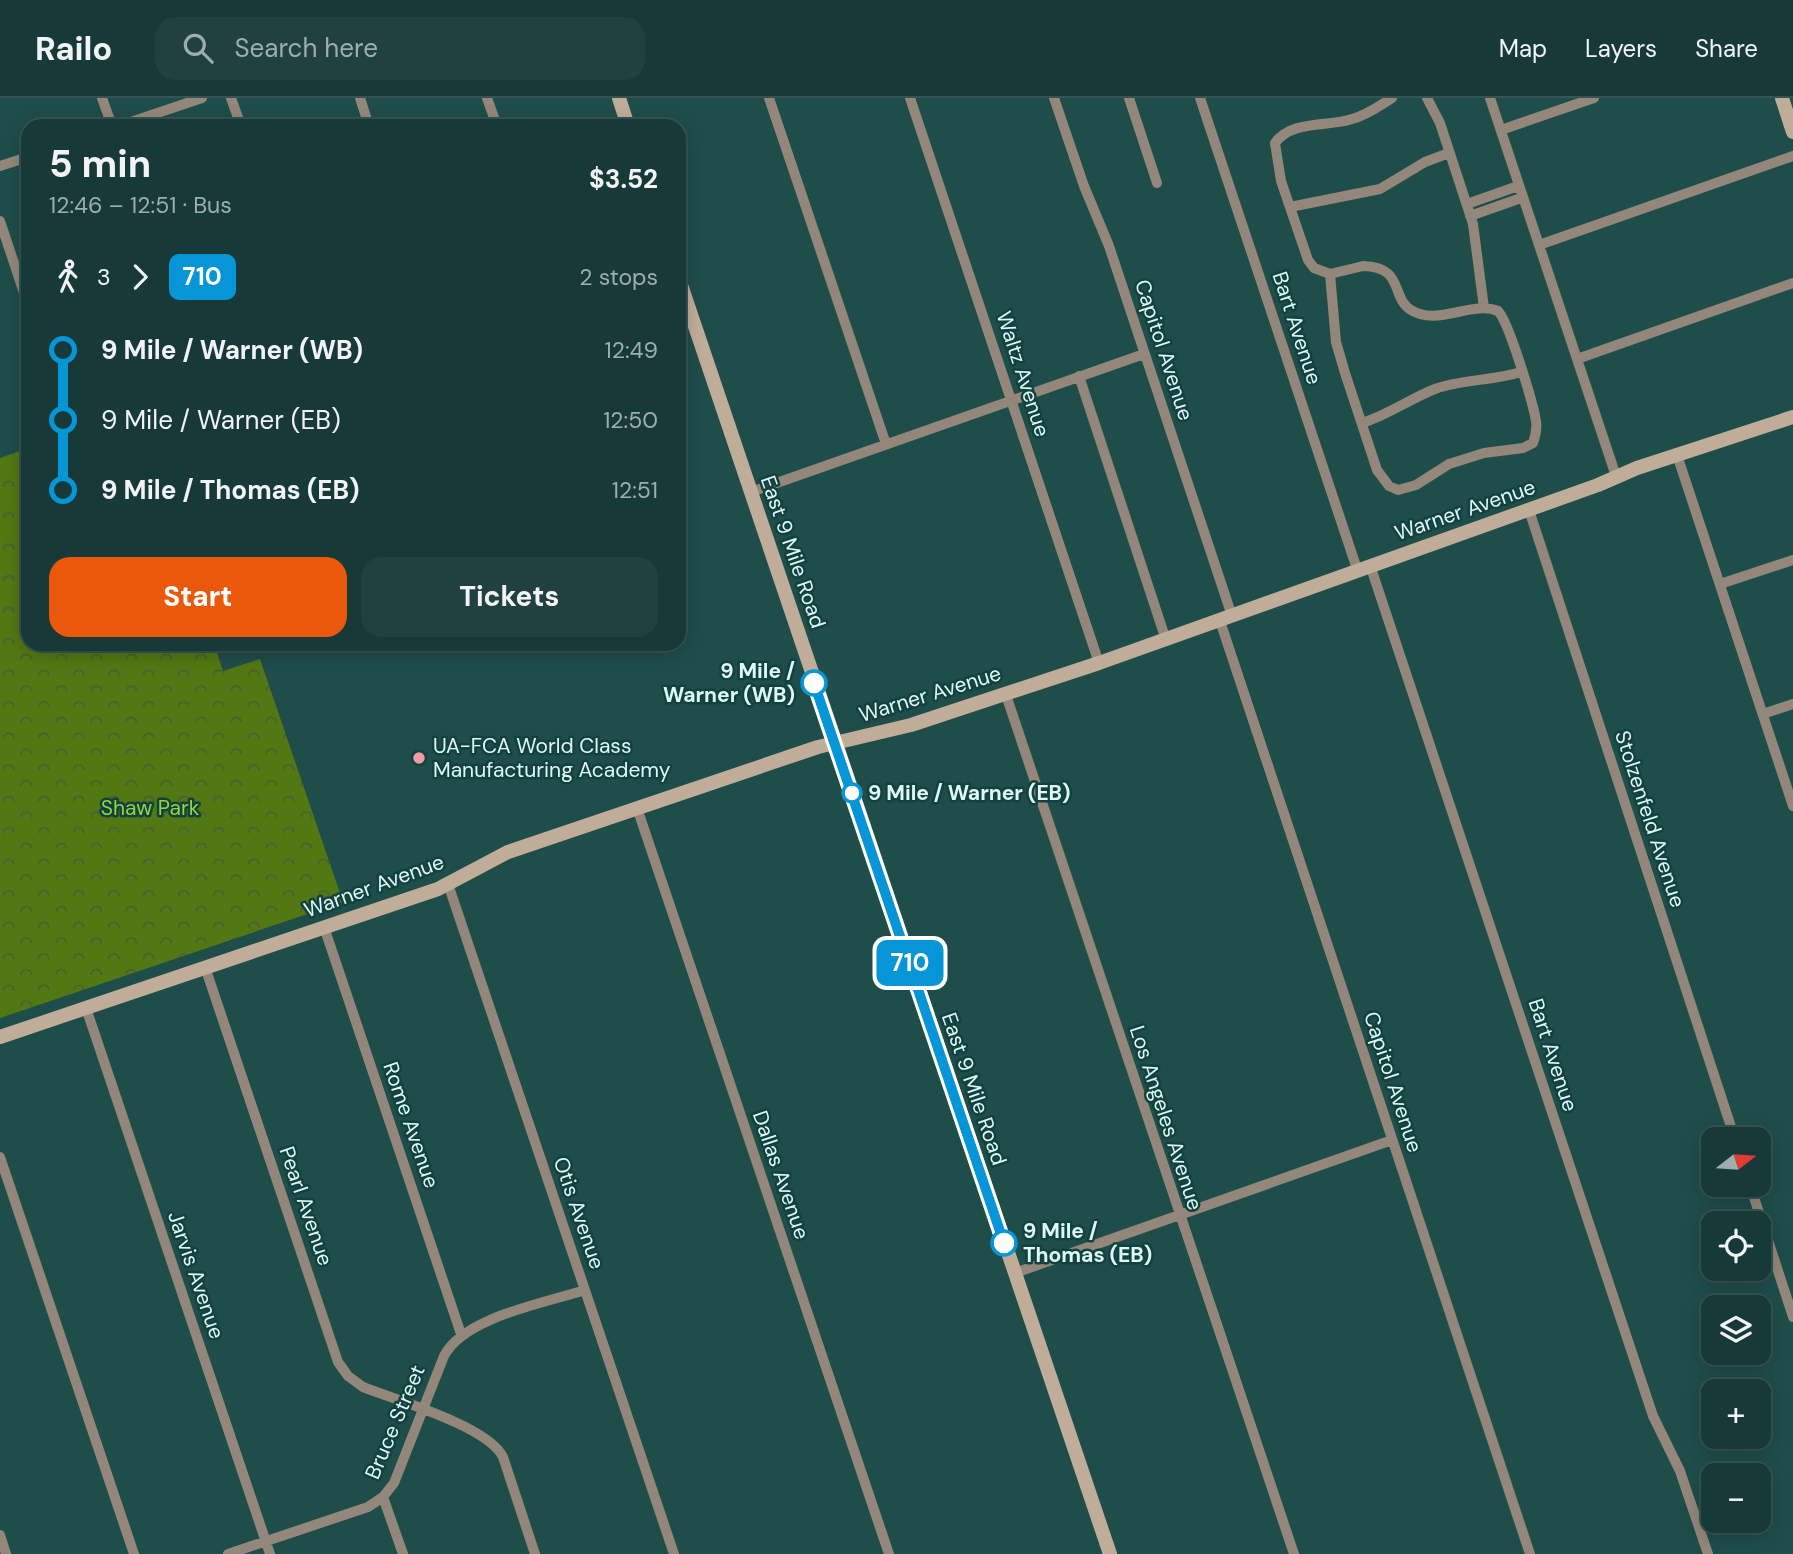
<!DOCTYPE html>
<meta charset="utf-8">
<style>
:root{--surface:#173a38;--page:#204140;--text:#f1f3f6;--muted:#9eadae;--line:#365453;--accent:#ea580c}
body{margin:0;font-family:"DM Sans",sans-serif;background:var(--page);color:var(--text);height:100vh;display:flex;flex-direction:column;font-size:26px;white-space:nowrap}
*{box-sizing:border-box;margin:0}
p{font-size:23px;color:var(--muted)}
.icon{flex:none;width:38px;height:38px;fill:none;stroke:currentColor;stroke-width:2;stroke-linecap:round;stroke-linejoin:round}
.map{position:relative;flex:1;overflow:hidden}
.panel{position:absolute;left:21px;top:21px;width:665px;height:532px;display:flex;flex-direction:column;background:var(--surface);border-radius:21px;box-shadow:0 4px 18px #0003,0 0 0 2px var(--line)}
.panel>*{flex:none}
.badge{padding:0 14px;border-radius:10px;font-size:24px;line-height:46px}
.needle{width:46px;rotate:73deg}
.tools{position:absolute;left:1701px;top:1029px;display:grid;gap:14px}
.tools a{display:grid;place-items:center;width:70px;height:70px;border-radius:14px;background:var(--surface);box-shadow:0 4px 18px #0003,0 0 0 2px var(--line);font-size:35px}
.map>.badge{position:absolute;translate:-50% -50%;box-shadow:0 0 0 4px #fff}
.legs{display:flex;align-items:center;gap:10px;height:77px;padding:0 28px;font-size:23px}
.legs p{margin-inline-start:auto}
.summary{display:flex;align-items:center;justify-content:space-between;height:119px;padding:0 28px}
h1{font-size:38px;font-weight:700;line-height:52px}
.cta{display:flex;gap:14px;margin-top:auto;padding:14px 28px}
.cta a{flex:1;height:80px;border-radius:21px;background:var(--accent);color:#fff;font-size:28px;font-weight:700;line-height:80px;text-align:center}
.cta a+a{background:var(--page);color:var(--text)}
ul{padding:0 28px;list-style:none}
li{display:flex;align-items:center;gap:24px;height:70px;font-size:26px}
li i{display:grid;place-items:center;width:10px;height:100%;margin:0 9px;background:currentColor}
li i::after{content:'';width:18px;height:18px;margin:-9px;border:5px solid;border-radius:50%;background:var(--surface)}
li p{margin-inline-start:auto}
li:first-child i{background:linear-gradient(#0000 50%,currentColor 0)}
li:last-child i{background:linear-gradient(currentColor 50%,#0000 0)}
header{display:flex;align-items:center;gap:42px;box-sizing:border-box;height:98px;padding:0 35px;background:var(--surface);border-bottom:2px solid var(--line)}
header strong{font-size:33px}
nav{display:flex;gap:38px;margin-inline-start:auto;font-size:24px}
.search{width:490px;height:63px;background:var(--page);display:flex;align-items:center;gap:18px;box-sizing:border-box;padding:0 24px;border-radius:21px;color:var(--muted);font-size:26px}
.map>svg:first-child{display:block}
</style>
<header>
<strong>Railo</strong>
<div class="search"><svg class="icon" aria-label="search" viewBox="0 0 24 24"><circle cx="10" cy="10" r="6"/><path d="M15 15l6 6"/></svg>Search here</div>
<nav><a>Map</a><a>Layers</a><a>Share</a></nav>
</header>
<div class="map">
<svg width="1793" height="1456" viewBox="0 0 1793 1456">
<defs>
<pattern id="forest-crowns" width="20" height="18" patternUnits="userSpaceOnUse" patternTransform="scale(1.75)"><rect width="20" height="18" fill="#527813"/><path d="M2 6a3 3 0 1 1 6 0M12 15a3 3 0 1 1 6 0" fill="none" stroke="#4a5f31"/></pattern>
</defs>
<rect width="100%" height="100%" fill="#1f4d4a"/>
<path fill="url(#forest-crowns)" d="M28 350V546H214L223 573 260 561 343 804 0 920V360Z"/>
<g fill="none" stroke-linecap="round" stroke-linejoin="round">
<path stroke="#93877b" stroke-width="10" d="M102 0 112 28
M231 0 241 28
M360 0 369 28
M487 0 497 28
M769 0 886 346
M910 0 1099 565
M1054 0 1084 88 1109 148 1232 518
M1129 0 1157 85
M1200 0 1357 471
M1427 0 1440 25 1473 126 1484 210
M1490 0 1616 378
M119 28 202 0
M1501 32 1594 0
M0 68 28 59
M1467 106 1518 88
M1290 109 1380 91 1425 64 1449 55
M1470 118 1521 100
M0 123 28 207
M1539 147 1793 58
M1363 168C1405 169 1390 199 1411 212 1438 229 1471 202 1498 213 1509 224 1533 305 1536 323 1537 330 1536 337 1533 345L1523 350 1484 355 1449 366 1416 387 1398 392 1389 388 1377 372 1345 275 1336 244 1330 176Z
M1330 176 1314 170 1308 162 1281 83 1275 45C1291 22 1328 29 1352 21 1367 17 1379 8 1392 0
M1577 261 1793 185
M1079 278 1166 542
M1362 325C1389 317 1409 301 1435 291 1462 281 1493 283 1521 274
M1677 357 1793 708
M751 394 1144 256
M1529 412 1735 1041
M1370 467 1653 1318 1680 1373 1708 1456
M1720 486 1793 462
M1220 523 1530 1456
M1005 594 1294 1456
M1763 616 1793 606
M637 710 889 1456
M448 786 674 1456
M324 829 461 1236
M205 869 338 1264 348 1278 363 1289C396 1302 488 1328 503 1359L535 1456
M86 910 270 1456
M0 1059 134 1456
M1750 1087 1793 1219
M1015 1175 1392 1042
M383 1399 403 1456
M0 1437 6 1456
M228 1456 368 1409 383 1399 394 1385 444 1258C464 1219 545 1205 585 1192"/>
<path stroke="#bfad99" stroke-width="14" d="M619 0 628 28
M1782 0 1793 34
M679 181 1110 1456
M0 939 438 791 508 754 818 649 911 627 1099 565 1598 387 1637 370 1793 319"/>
</g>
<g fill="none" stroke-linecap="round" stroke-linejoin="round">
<g stroke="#fff" stroke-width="16">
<path id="line-1" d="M814 585 1004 1145"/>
</g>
<use href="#line-1" stroke="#0696d7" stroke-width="10"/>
</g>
<g fill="#fff" stroke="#0696d7" stroke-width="3.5">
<circle cx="814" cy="585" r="12"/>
<circle cx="852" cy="695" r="9"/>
<circle cx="1004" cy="1145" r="12"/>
</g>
<circle fill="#f39aa9" stroke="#12423f" stroke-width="2.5" cx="419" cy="660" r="7"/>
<g text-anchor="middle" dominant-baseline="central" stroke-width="5" stroke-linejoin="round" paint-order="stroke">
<g font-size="21" fill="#e0f8f5" stroke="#12423f">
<text transform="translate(1297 230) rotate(72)">Bart Avenue</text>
<text transform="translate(1164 252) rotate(72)">Capitol Avenue</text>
<text transform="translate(1023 276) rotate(72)">Waltz Avenue</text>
<text transform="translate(1465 412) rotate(-19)">Warner Avenue</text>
<text transform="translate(793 454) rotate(71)">East 9 Mile Road</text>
<text transform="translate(930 596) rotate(-17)">Warner Avenue</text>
<text transform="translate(1650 721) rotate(72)">Stolzenfeld Avenue</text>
<text transform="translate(374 788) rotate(-20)">Warner Avenue</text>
<text transform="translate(1553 957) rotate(72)">Bart Avenue</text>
<text transform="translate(1393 984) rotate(72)">Capitol Avenue</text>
<text transform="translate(974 991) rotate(71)">East 9 Mile Road</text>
<text transform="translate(1166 1020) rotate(72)">Los Angeles Avenue</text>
<text transform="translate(411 1027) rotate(71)">Rome Avenue</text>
<text transform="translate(781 1077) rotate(71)">Dallas Avenue</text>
<text transform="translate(306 1108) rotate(71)">Pearl Avenue</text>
<text transform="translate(579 1115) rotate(71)">Otis Avenue</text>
<text transform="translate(196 1177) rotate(71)">Jarvis Avenue</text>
<text transform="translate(395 1324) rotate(-67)">Bruce Street</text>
</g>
<g font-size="21" font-weight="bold" fill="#e0f8f5" stroke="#12423f" text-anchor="start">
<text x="795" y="573" text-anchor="end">9 Mile /<tspan x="795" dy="24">Warner (WB)</tspan></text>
<text x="868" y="695">9 Mile / Warner (EB)</text>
<text x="1023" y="1133">9 Mile /<tspan x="1023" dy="24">Thomas (EB)</tspan></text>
</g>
<g font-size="21" fill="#e0f8f5" stroke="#12423f" text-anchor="start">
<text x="433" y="648">UA-FCA World Class<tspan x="433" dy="24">Manufacturing Academy</tspan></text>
</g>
<g font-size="21" fill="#97d439" stroke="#12423f">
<text x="150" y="710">Shaw Park</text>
</g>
</g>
</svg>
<div class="tools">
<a><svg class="needle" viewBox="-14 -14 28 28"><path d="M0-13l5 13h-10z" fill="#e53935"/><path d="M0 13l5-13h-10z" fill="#9eadae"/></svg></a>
<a><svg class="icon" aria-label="locate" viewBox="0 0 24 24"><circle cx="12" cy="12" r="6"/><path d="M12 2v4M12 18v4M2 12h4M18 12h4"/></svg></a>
<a><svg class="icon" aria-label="layers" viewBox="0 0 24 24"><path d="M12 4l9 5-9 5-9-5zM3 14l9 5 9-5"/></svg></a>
<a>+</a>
<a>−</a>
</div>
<b class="badge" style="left:910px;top:865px;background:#0696d7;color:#fff">710</b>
<section class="panel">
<div class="summary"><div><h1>5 min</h1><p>12:46 – 12:51 · Bus</p></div><b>$3.52</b></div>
<div class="legs"><svg class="icon" aria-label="walk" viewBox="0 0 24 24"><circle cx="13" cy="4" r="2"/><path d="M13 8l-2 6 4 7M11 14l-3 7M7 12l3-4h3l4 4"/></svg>3<svg class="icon" aria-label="forward" viewBox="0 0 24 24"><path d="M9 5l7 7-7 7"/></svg><b class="badge" style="background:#0696d7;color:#fff">710</b><p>2 stops</p></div>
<ul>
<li><i style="color:#0696d7"></i><b>9 Mile / Warner (WB)</b><p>12:49</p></li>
<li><i style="color:#0696d7"></i><span>9 Mile / Warner (EB)</span><p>12:50</p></li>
<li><i style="color:#0696d7"></i><b>9 Mile / Thomas (EB)</b><p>12:51</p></li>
</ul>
<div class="cta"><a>Start</a><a>Tickets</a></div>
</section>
</div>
